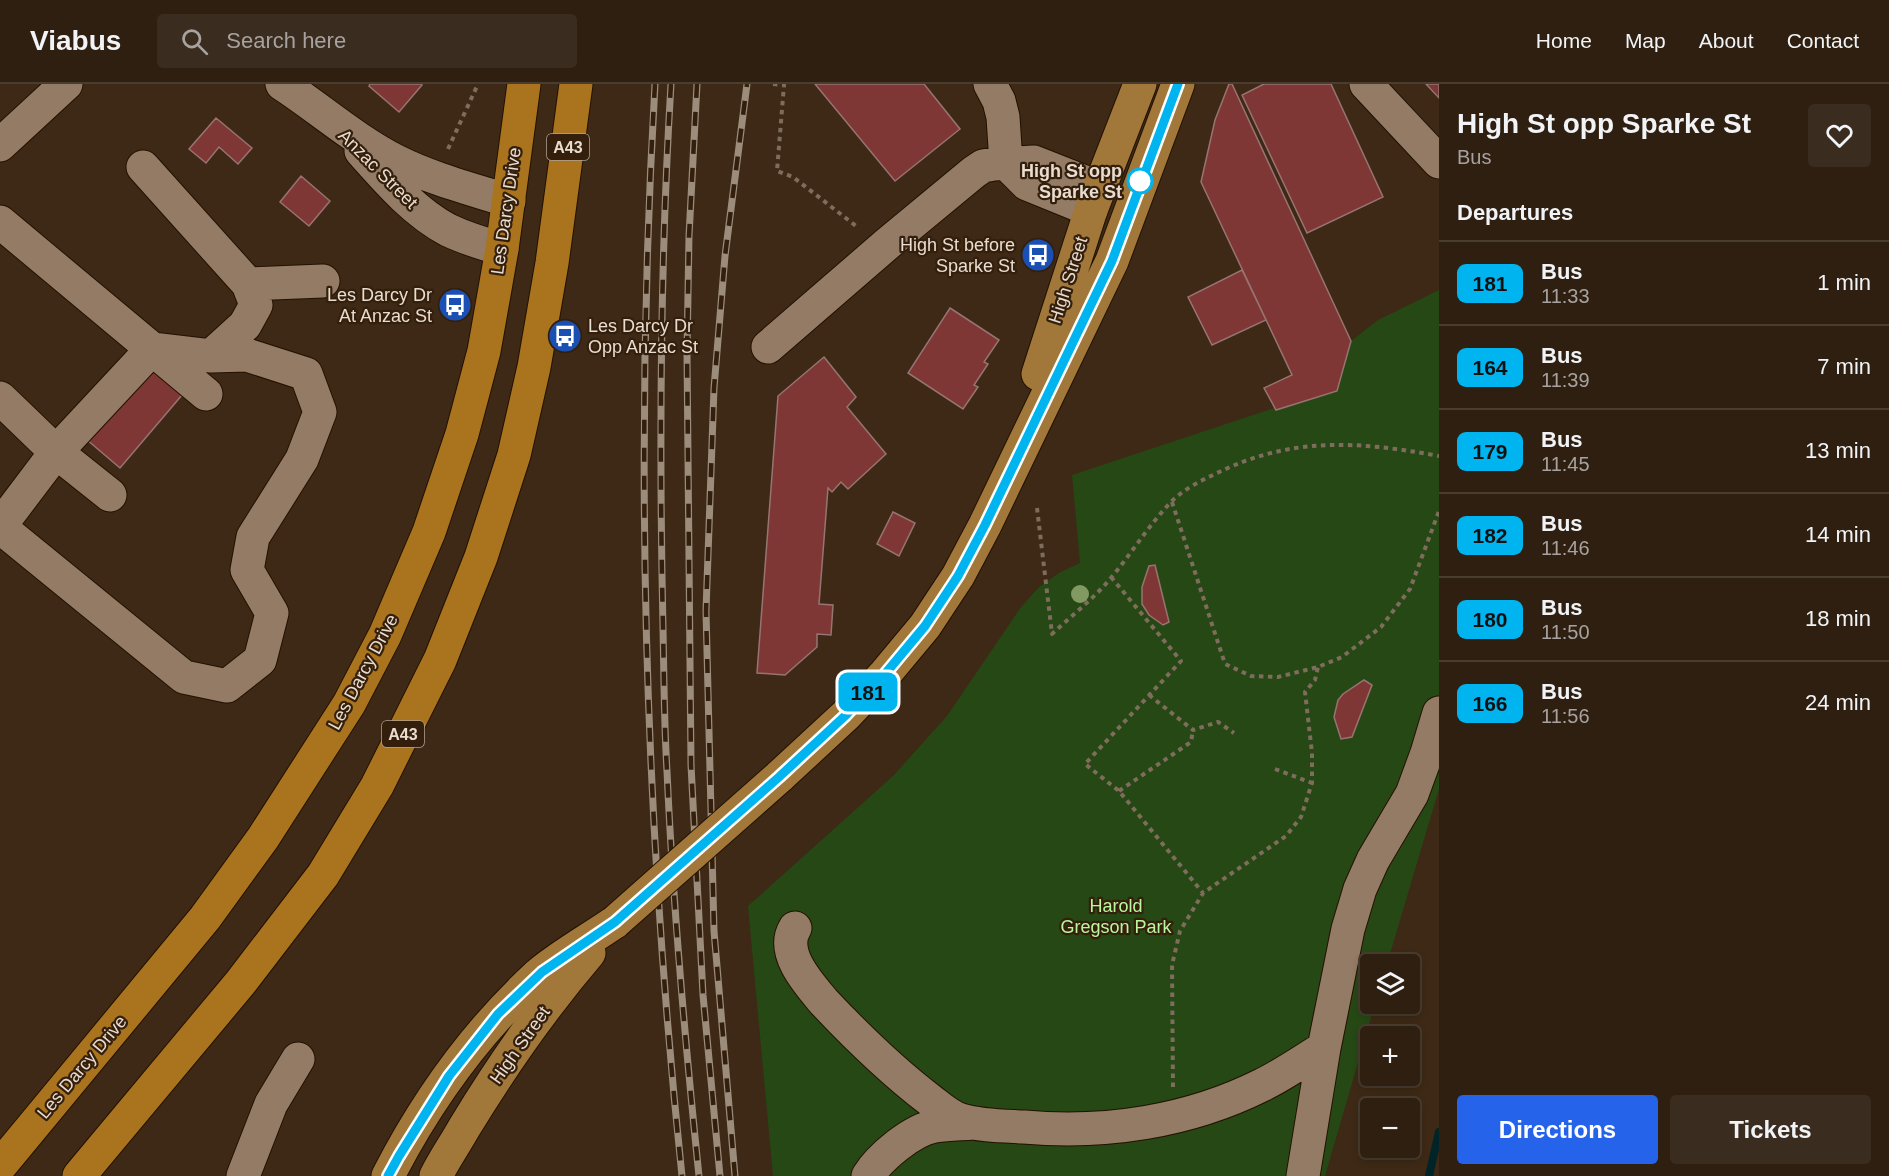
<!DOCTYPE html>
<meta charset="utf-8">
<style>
:root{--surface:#2e1f10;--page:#3a2c1e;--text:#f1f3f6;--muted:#a7a29f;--line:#493d30;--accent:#2563eb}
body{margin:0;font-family:Helvetica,sans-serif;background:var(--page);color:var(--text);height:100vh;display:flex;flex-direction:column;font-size:22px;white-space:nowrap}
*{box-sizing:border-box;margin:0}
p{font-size:20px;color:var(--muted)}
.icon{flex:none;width:33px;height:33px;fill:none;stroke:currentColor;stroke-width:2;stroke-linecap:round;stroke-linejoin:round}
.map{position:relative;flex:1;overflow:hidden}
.side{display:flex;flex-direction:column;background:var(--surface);width:450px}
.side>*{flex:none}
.badge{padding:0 12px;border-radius:9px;font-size:21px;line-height:39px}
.tools{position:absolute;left:1360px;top:870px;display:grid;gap:12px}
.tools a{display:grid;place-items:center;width:60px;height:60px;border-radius:6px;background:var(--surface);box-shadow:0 3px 9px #0003,0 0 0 2px var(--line);font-size:30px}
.map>.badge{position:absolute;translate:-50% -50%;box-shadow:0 0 0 3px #fff}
h2{padding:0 18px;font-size:22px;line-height:54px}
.round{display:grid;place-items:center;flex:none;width:63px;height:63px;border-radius:6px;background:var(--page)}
.summary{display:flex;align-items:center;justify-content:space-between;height:102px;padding:0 18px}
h1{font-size:28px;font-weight:700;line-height:45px}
.primary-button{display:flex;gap:12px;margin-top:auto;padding:12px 18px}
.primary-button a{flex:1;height:69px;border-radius:6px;background:var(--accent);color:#fff;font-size:24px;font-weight:700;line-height:69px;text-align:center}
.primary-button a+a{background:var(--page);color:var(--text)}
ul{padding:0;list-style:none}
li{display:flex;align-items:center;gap:18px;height:84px;padding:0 18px;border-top:2px solid var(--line)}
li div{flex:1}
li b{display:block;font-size:22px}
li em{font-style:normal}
li .badge{min-width:66px;font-weight:700;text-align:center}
header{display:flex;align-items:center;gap:36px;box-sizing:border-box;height:84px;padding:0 30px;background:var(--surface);border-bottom:2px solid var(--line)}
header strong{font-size:28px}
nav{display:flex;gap:33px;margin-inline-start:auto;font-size:21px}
.search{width:420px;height:54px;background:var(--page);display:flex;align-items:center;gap:15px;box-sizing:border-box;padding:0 21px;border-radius:6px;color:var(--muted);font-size:22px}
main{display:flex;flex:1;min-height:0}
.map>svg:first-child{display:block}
</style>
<header>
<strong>Viabus</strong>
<div class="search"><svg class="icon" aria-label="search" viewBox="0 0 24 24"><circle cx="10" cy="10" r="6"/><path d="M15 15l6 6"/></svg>Search here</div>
<nav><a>Home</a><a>Map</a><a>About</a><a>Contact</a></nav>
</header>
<main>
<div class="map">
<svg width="1439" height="1092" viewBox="0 0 1439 1092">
<rect width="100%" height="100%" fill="#3d2915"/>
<path fill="#264814" d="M1439 206V705L1387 880H1371V920H1375L1325 1092H773L748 822 893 692 947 632 1021 523 1039 503 1059 489 1080 479 1072 391 1335 304 1351 257 1378 236Z"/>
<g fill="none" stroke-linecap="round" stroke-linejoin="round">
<path stroke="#012428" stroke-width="8" d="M1429 1092 1439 1048"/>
</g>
<path fill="#7f3736" stroke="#977472" stroke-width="1.5" d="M370 0H421L422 1 399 28 369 2Z
M815 0H924L960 45 895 97Z
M1229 0H1232L1351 257 1337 307 1276 326 1264 304 1292 291 1201 98 1215 36Z
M1264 0H1331L1383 113 1307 149 1242 11Z
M1426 0H1439V14Z
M216 34 252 64 238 80 219 63 206 79 189 65Z
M301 92 330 117 309 142 280 118Z
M1242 186 1266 236 1212 261 1188 213Z
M950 224 999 256 984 278 988 280 974 301 978 303 963 325 908 289Z
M824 273 856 313 847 323 886 370 848 405 841 398 832 408 828 404 819 520 833 521 831 551 817 550V563L785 591 757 589 778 312Z
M148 282 182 311 120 384 86 355Z
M893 428 915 439 899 472 877 460Z
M1155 481 1169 538 1163 541 1149 531 1142 520V503L1149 482Z
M1364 596 1372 601 1352 653 1341 655 1334 633 1338 616 1343 610Z"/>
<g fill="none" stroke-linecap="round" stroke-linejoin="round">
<g stroke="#231100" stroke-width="35">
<path id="minor" d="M282 0C320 25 355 56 396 77 432 95 471 105 509 117
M990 0 999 17 1003 33 1006 79 1027 100 1091 126
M1366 0 1439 78
M0 61 66 0
M361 67C387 96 413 127 448 146 465 154 484 160 502 165
M143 83 248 200 323 197
M0 138 206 310
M768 263 887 160 974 88 983 82 994 80 1034 78 1100 104
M0 314 56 368 110 411
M0 442 56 368 152 265 211 272 245 241 256 221 248 200
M0 443 184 593 227 602 260 576 272 529 247 486 253 453 302 375 320 328 306 290 247 271 211 272
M795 844C780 868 808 899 824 918 857 953 892 987 930 1016 939 1023 950 1033 961 1036 980 1042 1004 1042 1024 1043 1105 1050 1188 1038 1262 1001 1283 991 1304 976 1324 964
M243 1092 271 1020 298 975
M868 1092C880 1073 912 1046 935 1042 948 1040 961 1040 973 1039
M1303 1092 1324 964 1348 845 1360 805 1373 776 1412 710 1427 669 1439 629"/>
</g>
<g stroke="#231100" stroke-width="35">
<path id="major" d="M1038 290 1091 126 1140 0
M779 693 846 631 885 590 925 542 958 492 985 441 1112 177 1178 0
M388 1092C426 1018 477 947 539 890 560 872 592 854 615 838
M436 1092C444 1076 455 1060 464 1044 501 983 542 924 589 869"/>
</g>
<g stroke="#231100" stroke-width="35">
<path id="highway" d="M0 1082 205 834 263 754 349 620 385 551 429 448 462 350 484 267 502 165 524 0
M79 1092 241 898 323 791 377 702 440 576 481 473 514 371 534 283 552 179 576 0"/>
</g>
<path stroke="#7e6d5c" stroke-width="4" stroke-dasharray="4.5 4.5" stroke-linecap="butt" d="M773 0 784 1 777 87 793 93 856 142
M448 65 478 0
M1172 418 1225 580 1251 592 1278 593 1318 583 1342 573 1381 543 1410 505 1439 427
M1037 424 1052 550C1069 534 1087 520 1103 503 1127 477 1146 444 1171 418 1183 406 1198 398 1213 391 1290 352 1357 357 1439 372
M1111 493 1181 577 1085 680 1119 707 1203 809
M1149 611 1193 646 1218 638 1234 649
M1275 685 1312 699
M1119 707 1191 658 1193 646
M1173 1003 1172 881 1180 847 1203 809 1286 752 1301 733 1312 699V669L1305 608 1315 596 1318 583"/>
<use href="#minor" stroke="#937b65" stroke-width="33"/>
<use href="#major" stroke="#a1773a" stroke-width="33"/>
<use href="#highway" stroke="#aa741e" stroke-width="33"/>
<g stroke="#9c8c7c" stroke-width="7">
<path id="rail" d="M655 0C634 364 644 730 682 1092
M671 0C660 181 659 362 663 544 664 591 664 639 667 687 673 822 685 957 699 1092
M697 0 689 152 687 269 691 681 703 911 720 1092
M735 1092 714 847 706 527 714 304 725 172 747 0"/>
</g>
<use href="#rail" stroke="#331f0b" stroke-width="4.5" stroke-dasharray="14" stroke-linecap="butt"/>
<g stroke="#231100" stroke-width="35" stroke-linecap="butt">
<path id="major-bridge" d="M615 838 779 693"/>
</g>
<use href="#major-bridge" stroke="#a1773a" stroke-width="33"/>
</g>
<circle fill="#819a61" cx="1080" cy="510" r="9"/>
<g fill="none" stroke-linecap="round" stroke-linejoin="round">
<g stroke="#fff" stroke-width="14">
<path id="line" d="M388 1092 399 1072 449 992 498 930 542 888 615 838 779 693 846 631 885 590 925 542 958 492 985 441 1112 177 1178 0"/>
</g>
<use href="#line" stroke="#00b5ef" stroke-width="9"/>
</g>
<defs>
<g id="bus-disc" transform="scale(1.725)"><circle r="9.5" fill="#1a4fb4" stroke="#331f0b"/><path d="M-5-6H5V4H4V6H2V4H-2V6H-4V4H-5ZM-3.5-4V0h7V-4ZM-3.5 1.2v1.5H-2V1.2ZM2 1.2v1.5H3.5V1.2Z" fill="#fff"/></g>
</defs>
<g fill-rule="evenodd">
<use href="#bus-disc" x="1038" y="171"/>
<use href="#bus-disc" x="455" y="221"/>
<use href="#bus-disc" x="565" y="252"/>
</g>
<circle fill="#fff" stroke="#00b5ef" stroke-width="3" cx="1140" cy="97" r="12"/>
<g text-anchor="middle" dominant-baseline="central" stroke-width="4.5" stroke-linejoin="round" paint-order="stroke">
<g fill="#331f0b" stroke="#b2a395" stroke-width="1.5">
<rect x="547" y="50" width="42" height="26" rx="4.5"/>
<rect x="382" y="637" width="42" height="26" rx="4.5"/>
</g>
<g font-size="16" font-weight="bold" fill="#e9dcd0">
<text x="568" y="63">A43</text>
<text x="403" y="650">A43</text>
</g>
<g font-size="18" fill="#e9dcd0" stroke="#331f0b">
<text transform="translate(378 85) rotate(45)">Anzac Street</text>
<text transform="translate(506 127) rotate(-82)">Les Darcy Drive</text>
<text transform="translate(1068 196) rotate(-72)">High Street</text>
<text transform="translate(363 588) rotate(-62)">Les Darcy Drive</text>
<text transform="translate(520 961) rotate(-55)">High Street</text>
<text transform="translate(82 983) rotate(-50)">Les Darcy Drive</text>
</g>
<g font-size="18" font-weight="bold" fill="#e9dcd0" stroke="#331f0b" text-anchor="end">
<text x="1122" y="87">High St opp<tspan x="1122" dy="21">Sparke St</tspan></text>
</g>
<g font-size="18" fill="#e9dcd0" stroke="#331f0b" text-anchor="end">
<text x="1015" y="161">High St before<tspan x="1015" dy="21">Sparke St</tspan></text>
<text x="432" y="211">Les Darcy Dr<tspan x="432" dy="21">At Anzac St</tspan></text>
<text x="588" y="242" text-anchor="start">Les Darcy Dr<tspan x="588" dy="21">Opp Anzac St</tspan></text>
</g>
<g font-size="18" fill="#b9f79f" stroke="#331f0b">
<text x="1116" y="822">Harold<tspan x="1116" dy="21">Gregson Park</tspan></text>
</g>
</g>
</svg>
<div class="tools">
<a><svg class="icon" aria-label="layers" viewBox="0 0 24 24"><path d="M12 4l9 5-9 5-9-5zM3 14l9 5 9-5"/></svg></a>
<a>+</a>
<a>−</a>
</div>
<b class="badge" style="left:868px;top:608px;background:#00b5ef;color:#111">181</b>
</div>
<section class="side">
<div class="summary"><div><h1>High St opp Sparke St</h1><p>Bus</p></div><a class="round"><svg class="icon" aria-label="heart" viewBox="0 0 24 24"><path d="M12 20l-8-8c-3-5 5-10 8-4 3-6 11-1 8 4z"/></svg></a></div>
<h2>Departures</h2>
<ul>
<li><span class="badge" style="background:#00b5ef;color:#111">181</span><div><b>Bus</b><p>11:33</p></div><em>1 min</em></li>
<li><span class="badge" style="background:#00b5ef;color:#111">164</span><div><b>Bus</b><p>11:39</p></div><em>7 min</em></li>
<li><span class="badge" style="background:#00b5ef;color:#111">179</span><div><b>Bus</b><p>11:45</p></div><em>13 min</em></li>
<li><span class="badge" style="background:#00b5ef;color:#111">182</span><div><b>Bus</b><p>11:46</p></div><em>14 min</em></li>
<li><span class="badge" style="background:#00b5ef;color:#111">180</span><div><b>Bus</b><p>11:50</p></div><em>18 min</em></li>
<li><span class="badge" style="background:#00b5ef;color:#111">166</span><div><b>Bus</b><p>11:56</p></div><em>24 min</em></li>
</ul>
<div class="primary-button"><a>Directions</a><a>Tickets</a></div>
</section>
</main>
